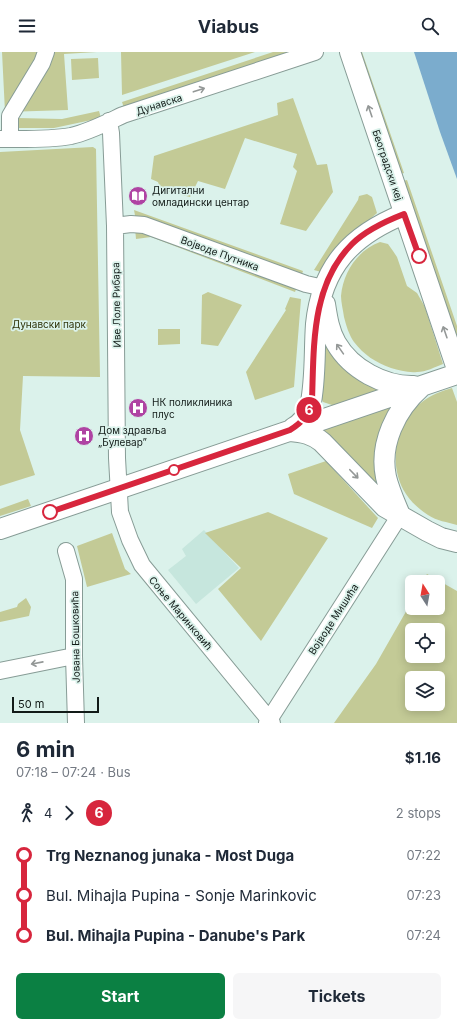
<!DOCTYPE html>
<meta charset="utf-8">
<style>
:root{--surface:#fff;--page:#f6f6f7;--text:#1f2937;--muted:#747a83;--accent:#0b8043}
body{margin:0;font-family:Inter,sans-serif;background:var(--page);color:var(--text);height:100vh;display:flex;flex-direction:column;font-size:15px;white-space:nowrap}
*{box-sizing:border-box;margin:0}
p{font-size:13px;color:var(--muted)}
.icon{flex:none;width:22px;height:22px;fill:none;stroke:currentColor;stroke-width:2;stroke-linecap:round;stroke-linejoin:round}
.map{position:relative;height:671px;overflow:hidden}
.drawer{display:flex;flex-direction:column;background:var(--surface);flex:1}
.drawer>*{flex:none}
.badge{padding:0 8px;border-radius:13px;font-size:14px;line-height:26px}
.needle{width:26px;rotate:349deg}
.tools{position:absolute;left:405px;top:523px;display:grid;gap:8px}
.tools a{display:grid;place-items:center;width:40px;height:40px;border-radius:6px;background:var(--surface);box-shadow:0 2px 10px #0003;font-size:20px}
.scale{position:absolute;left:12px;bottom:10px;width:87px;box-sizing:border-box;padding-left:4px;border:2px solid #121b18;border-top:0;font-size:11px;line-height:14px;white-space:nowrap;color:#121b18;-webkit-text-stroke:3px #dbf2eb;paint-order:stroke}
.map>.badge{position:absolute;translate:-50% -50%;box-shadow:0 0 0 2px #fff}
.legs{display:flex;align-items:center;gap:6px;height:44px;padding:0 16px;font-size:13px}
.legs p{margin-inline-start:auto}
.headline{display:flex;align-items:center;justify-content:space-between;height:68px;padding:0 16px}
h1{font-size:22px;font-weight:700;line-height:30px}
.primary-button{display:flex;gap:8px;margin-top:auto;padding:8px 16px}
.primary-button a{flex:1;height:46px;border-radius:6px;background:var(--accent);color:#fff;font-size:16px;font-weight:700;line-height:46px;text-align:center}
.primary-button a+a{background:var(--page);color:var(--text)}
ul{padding:0 16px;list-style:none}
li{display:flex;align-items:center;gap:14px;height:40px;font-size:15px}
li i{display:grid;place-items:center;width:6px;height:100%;margin:0 5px;background:currentColor}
li i::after{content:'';width:10px;height:10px;margin:-5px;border:3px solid;border-radius:50%;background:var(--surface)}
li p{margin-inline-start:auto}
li:first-child i{background:linear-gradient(#0000 50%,currentColor 0)}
li:last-child i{background:linear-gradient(currentColor 50%,#0000 0)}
header{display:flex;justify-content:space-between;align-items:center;height:52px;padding:0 16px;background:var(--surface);font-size:18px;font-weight:700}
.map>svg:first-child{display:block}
</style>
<header><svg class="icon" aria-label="menu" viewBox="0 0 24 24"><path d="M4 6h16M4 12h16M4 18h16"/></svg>Viabus<svg class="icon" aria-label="search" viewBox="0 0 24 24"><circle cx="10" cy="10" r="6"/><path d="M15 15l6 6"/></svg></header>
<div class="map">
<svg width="457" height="671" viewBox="0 0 457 671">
<rect width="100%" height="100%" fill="#dbf2eb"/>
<path fill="#c6e6dd" d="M204 478 239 516 196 552 168 518 186 504 182 497Z"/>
<path fill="#c3ca96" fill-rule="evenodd" d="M2 0H97L64 2 68 58 5 60Z
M121 0H255L122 43Z
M273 0H302L125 59 122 50Z
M360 0H362L404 121 401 122Z
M98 6 99 26 72 28 71 7Z
M293 46 317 113 327 112 333 140 306 179 280 172 297 119 293 115 297 102 245 86 225 137 198 129 190 145 161 138 158 130 151 127 154 104 278 63 277 51Z
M99 59 101 66 54 76H17V66L62 67Z
M93 95 96 97 100 325 23 324 20 378 35 423 0 434V100Z
M407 128 457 274V287L403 129Z
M367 142 372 145 377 161 361 175 321 220 314 218 358 148 359 144Z
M134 158 303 219 300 228 136 169Z
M135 176 298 232 295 240 151 185 136 187Z
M380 190 388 192 393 199 397 205 407 234 417 241 425 255 443 312C435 315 426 320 417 320 408 321 399 318 391 316 375 310 364 303 354 290 349 283 346 273 344 265 343 258 341 250 341 244 343 220 358 198 380 190Z
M208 240 242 253 218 294 201 292 202 243Z
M290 245 301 247 294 335 255 348 246 320 286 258 285 257Z
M158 277H180V292L158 293Z
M321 287 382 337 335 354 323 350 319 341Z
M452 336 457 350V473C447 470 437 469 428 463 420 458 411 450 406 442 387 413 395 371 422 350 431 343 441 339 452 336Z
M392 353 390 451 322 380 323 378Z
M326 409 378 466 372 476 294 442 288 422Z
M28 447 31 454 0 464V457Z
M268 460 328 486 261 589 218 537 241 516 205 481Z
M112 481 125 517 131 522 87 535 77 494Z
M427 522 457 539V671H334L376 612 412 549V556H438V530H422ZM412 578H438V604H412ZM412 626H438V652H412Z
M26 546 31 555 29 564 0 570V560L17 555 18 552Z"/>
<path fill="#7baccd" d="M414 0H457V127L440 80Z"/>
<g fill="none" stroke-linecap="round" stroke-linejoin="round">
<g stroke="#879c96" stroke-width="18">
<path id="minor" d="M109 69 111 81 115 174 117 406 120 460 130 488 142 513 272 671
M0 87C23 87 48 88 71 84 89 80 106 71 123 63L315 0
M10 87V64L42 11 46 0
M115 174 131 172 144 173 306 232 324 236
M66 499 74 527V604L76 671
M0 619 74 604
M267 671 400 463"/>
</g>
<g stroke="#879c96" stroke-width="22">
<path id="major" d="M350 0 457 317
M325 252C327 265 329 279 336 291 351 317 384 335 414 334
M293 376C302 371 307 365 310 355 316 328 314 300 316 272 322 214 352 183 404 162
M290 379C303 380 312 382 322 390L385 455 427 479 441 486 457 490
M400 463C395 451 389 438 386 425 379 392 396 357 421 335
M0 477 457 322"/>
</g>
<use href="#minor" stroke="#fff" stroke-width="16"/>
<use href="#major" stroke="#fff" stroke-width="20"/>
</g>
<defs><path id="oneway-shaft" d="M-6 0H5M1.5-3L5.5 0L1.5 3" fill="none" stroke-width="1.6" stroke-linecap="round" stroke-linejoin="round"/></defs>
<g stroke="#949897">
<use href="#oneway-shaft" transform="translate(199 38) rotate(-18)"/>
<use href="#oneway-shaft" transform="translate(370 59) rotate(-109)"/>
<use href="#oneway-shaft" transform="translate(445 280) rotate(-109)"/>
<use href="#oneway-shaft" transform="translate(340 297) rotate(-125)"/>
<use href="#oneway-shaft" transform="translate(354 422) rotate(46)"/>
<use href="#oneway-shaft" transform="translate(37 611) rotate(169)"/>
</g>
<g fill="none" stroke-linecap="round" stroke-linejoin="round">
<g stroke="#fff" stroke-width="9">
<path id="line-1" d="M50 460 290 378C303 370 309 362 312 348 314 294 311 233 352 192 366 178 386 169 404 162L419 204"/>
</g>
<use href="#line-1" stroke="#d7263d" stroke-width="6"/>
</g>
<defs>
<g id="library-disc" transform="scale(1)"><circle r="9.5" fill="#af43a3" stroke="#dbf2eb"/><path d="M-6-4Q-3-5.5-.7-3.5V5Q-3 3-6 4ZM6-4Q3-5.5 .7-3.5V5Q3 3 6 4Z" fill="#fff"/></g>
<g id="hospital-disc" transform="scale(1)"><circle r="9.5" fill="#af43a3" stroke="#dbf2eb"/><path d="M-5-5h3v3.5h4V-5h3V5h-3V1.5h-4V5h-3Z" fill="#fff"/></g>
</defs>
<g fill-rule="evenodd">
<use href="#library-disc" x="138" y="144"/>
<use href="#hospital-disc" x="138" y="356"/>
<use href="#hospital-disc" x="84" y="384"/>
</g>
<g fill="#fff" stroke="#d7263d" stroke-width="2">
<circle cx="419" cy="204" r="7"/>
<circle cx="174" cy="418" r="5"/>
<circle cx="50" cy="460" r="7"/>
</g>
<g text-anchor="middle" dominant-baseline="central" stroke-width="3.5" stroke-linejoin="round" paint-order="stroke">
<g font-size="10" fill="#121b18" stroke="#dbf2eb">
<text transform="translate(159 52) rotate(-18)">Дунавска</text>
<text transform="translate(388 113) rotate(71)">Београдски кеј</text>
<text transform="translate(220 201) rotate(20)">Војводе Путника</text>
<text transform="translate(116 253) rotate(-91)">Иве Лоле Рибара</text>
<text transform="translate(181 561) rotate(50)">Соње Маринковић</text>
<text transform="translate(333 567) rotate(-57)">Војводе Мишића</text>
<text transform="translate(75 585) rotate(-91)">Јована Бошковића</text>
</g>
<g font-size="10" fill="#121b18" stroke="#dbf2eb" text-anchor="start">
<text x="152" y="138">Дигитални<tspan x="152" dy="12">омладински центар</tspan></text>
<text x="152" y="350">НК поликлиника<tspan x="152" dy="12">плус</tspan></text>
<text x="98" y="378">Дом здравља<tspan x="98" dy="12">„Булевар”</tspan></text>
</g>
<g font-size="10" fill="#30340a" stroke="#dbf2eb">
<text x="49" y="272">Дунавски парк</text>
</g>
</g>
</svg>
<div class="tools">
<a><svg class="needle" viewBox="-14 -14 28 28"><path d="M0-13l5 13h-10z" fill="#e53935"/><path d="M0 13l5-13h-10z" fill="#747a83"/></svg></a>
<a><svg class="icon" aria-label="locate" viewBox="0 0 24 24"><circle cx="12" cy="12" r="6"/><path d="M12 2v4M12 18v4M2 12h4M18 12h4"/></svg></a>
<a><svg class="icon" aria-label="layers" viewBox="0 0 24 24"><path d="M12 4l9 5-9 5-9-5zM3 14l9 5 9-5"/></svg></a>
</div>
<div class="scale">50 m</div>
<b class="badge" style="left:309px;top:358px;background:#d7263d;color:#fff">6</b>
</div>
<section class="drawer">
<div class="headline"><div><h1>6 min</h1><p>07:18 – 07:24 · Bus</p></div><b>$1.16</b></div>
<div class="legs"><svg class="icon" aria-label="walk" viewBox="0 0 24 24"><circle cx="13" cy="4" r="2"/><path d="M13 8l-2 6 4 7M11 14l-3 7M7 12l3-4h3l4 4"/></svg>4<svg class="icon" aria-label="forward" viewBox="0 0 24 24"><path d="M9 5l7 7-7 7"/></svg><b class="badge" style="background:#d7263d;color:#fff">6</b><p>2 stops</p></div>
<ul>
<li><i style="color:#d7263d"></i><b>Trg Neznanog junaka - Most Duga</b><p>07:22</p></li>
<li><i style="color:#d7263d"></i><span>Bul. Mihajla Pupina - Sonje Marinkovic</span><p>07:23</p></li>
<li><i style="color:#d7263d"></i><b>Bul. Mihajla Pupina - Danube's Park</b><p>07:24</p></li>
</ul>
<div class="primary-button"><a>Start</a><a>Tickets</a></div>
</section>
